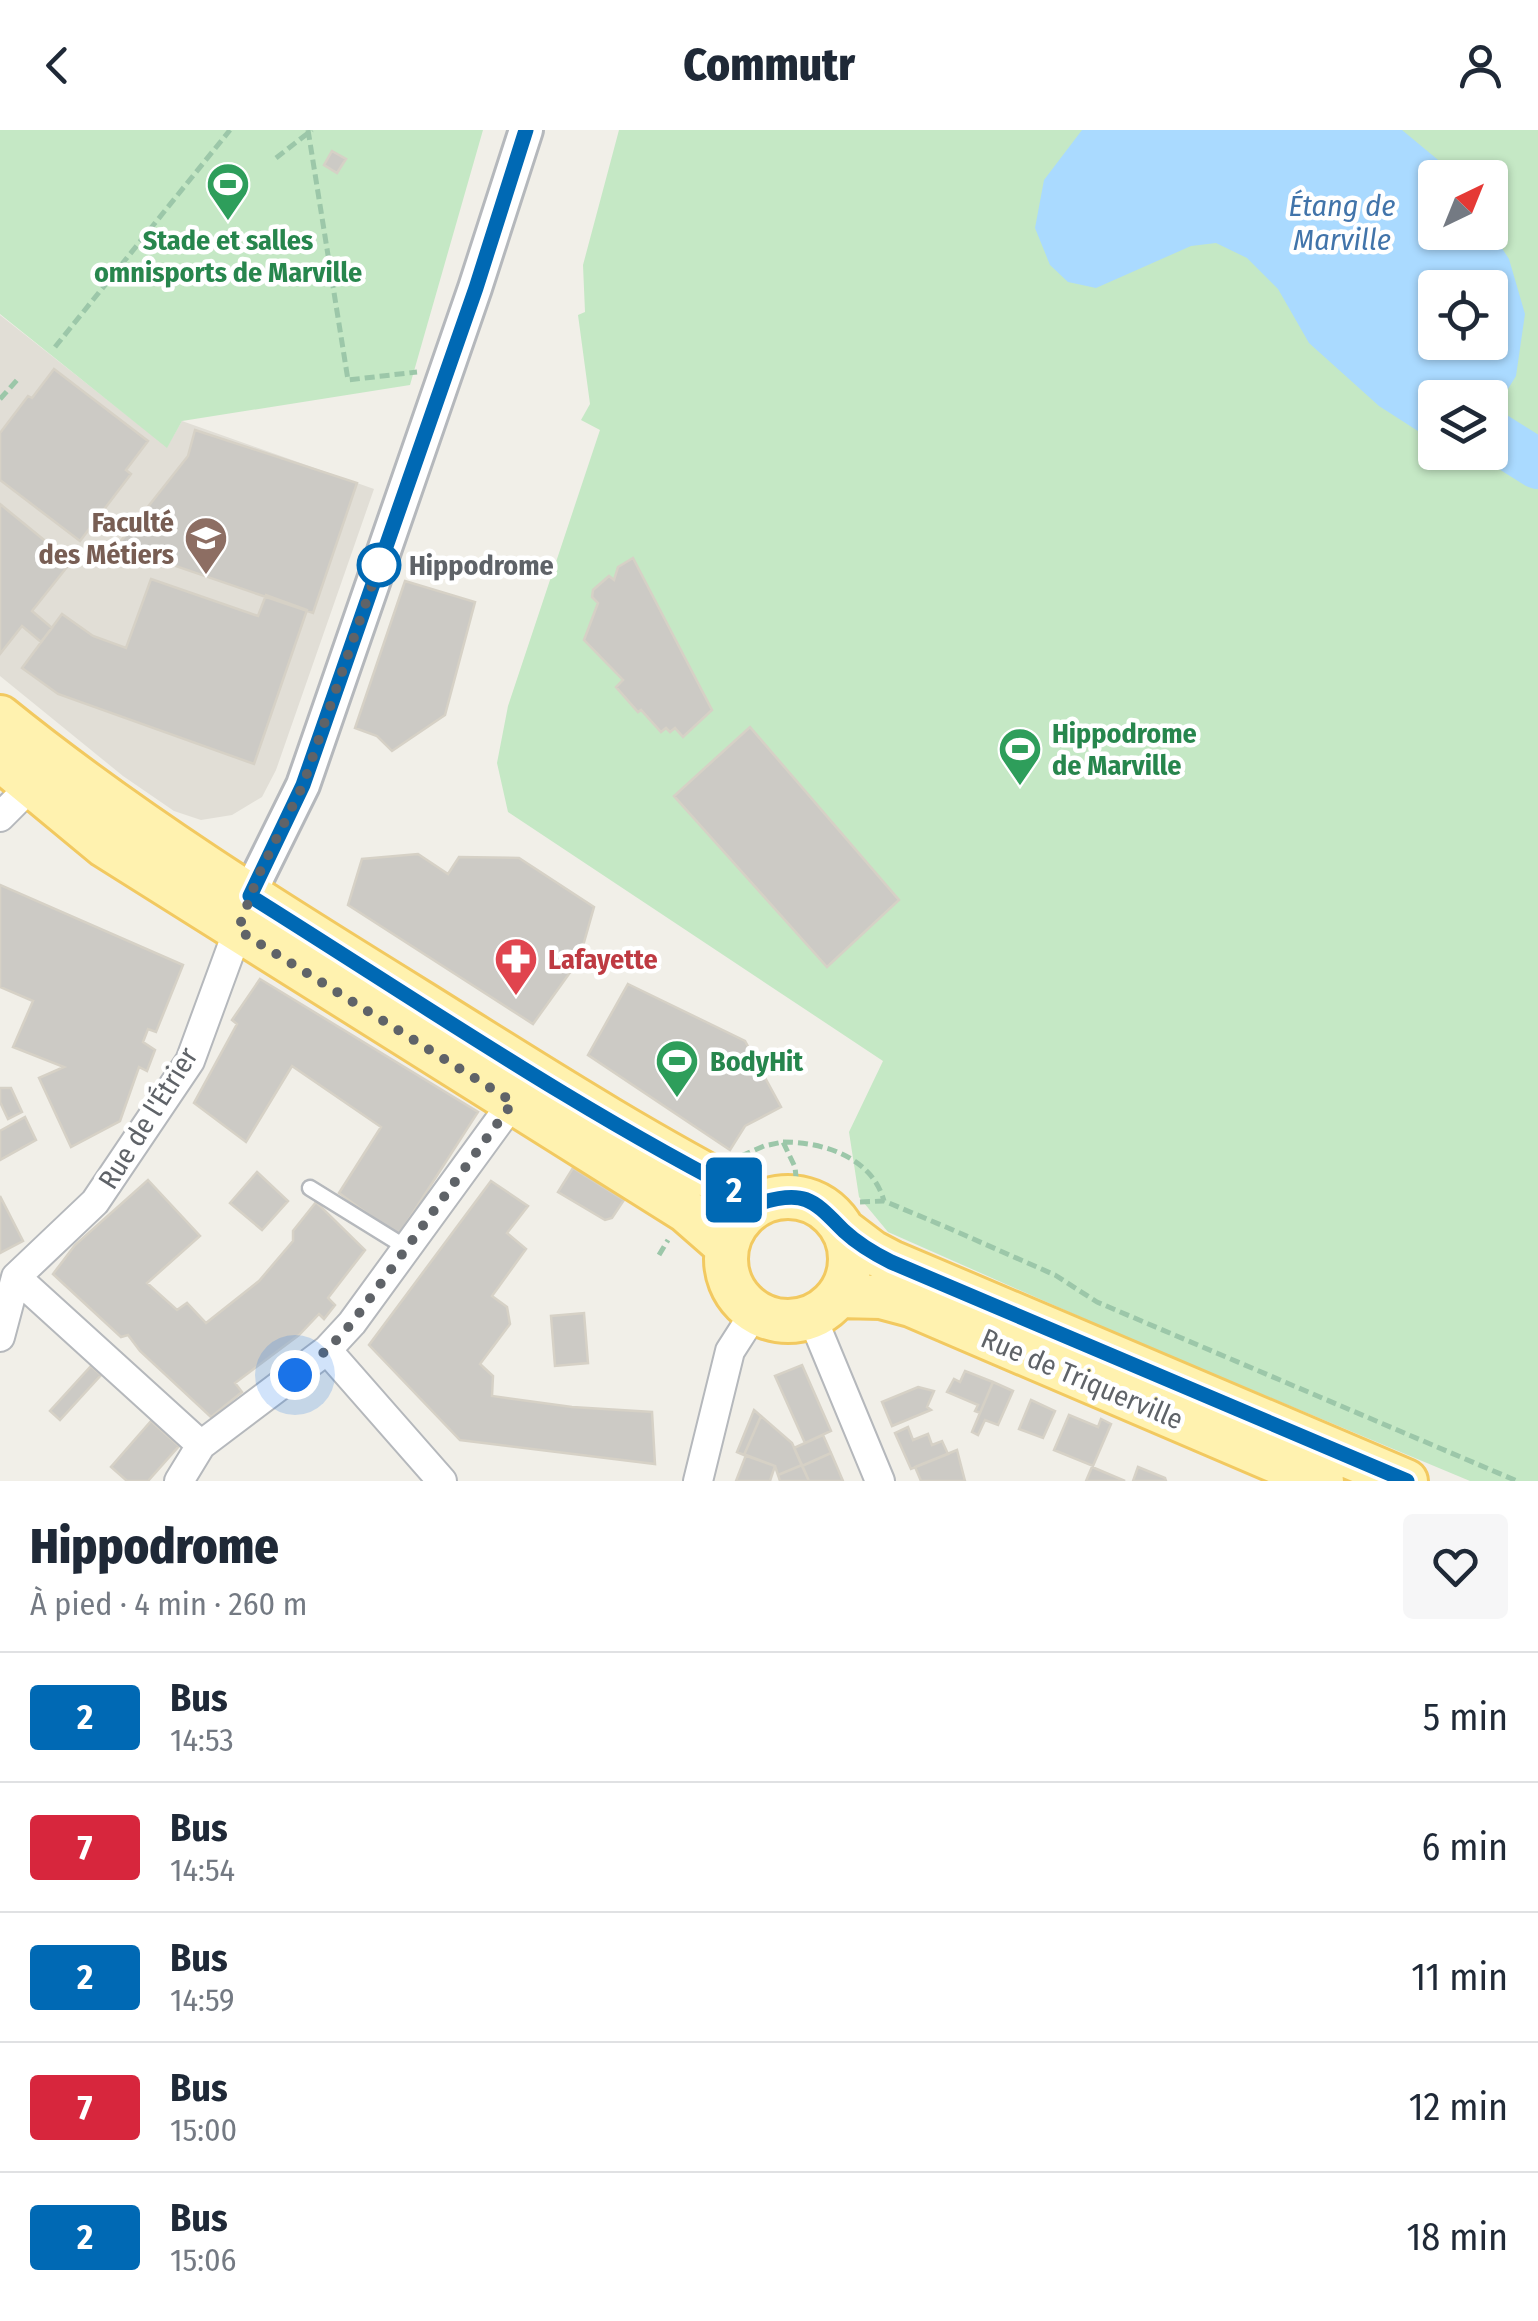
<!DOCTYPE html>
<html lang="fr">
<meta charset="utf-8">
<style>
:root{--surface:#fff;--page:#f6f6f7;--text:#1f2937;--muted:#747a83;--line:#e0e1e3}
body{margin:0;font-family:"Fira Sans Condensed",sans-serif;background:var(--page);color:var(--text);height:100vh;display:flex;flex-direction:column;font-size:38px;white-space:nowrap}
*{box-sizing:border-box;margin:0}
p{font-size:32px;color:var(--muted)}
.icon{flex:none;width:55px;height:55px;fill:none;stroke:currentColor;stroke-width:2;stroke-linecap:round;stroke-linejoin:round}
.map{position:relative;height:1351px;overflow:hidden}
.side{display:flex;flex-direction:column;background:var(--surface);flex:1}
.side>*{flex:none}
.badge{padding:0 20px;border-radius:8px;font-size:35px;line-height:65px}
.needle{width:65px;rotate:43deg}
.controls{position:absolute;left:1418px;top:30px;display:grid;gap:20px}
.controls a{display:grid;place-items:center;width:90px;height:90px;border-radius:10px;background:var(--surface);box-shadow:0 2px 8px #0004;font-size:50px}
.you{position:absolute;width:50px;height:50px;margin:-25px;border:8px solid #fff;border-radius:50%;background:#1a73e8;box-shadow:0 0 0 15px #1a73e833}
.map>.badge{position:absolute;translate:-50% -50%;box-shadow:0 0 0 5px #fff}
.round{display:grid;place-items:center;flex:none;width:105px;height:105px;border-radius:10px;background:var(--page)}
.head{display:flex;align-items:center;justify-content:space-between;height:170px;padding:0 30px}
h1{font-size:48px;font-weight:800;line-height:75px}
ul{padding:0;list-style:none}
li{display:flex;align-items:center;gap:30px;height:130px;padding:0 30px;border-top:2px solid var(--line)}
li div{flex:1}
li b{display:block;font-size:38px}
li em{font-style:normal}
li .badge{min-width:110px;font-weight:700;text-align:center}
header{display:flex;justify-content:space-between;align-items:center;height:130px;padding:0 30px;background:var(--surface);font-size:45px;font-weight:800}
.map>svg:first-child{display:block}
</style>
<header><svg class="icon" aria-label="back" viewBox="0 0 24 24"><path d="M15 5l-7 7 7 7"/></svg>Commutr<svg class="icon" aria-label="person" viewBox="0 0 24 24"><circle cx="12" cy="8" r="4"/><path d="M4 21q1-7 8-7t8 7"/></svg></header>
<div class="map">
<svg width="1538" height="1351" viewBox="0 0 1538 1351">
<rect width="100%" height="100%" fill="#f1efe8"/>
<path fill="#e1ded6" d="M0 185 167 317 182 291 374 359 276 640 262 667 232 685 201 690 174 681 123 646 0 546Z"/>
<path fill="#c5e8c5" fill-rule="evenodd" d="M0 0H483L410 255 182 291 167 318 0 184Z
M619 0H1538V1351H1470L1139 1213 888 1102 859 1067 849 1002 883 931 508 682 497 633 508 576 600 300 581 290 590 274 578 185 585 182 583 135ZM1435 48H1490V102H1435ZM1435 158H1490V212H1435ZM1435 268H1490V322H1435Z"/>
<path fill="#aadaff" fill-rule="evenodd" d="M1082 0H1402L1449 39 1455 47 1435 48V102L1490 100 1509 129 1525 184 1516 246 1490 288V268H1435V312L1379 276 1309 213 1278 159 1247 128 1216 113 1191 116 1096 158 1068 152 1050 135 1035 98 1044 50ZM1435 158H1490V212H1435Z"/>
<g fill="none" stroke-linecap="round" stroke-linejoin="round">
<path stroke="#aadaff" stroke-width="50" d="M1490 304 1538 334"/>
</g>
<path fill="#cccac5" stroke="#d6d1c6" stroke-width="2.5" d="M332 21 346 29 337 43 324 35Z
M54 239 148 311 126 340 131 344 80 411 0 350V303L28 266 32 268Z
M195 300 357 353 313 483 117 416 188 326Z
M0 374 71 432 32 481 52 498 41 512 22 496 0 524Z
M633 428 712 580 683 607 675 598 670 602 666 598 661 602 641 580 638 582 616 557 623 550 584 510 598 473 592 467 593 460 609 446 614 450 618 437Z
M151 449 258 486 266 465 307 480 254 634 58 564 22 538 62 484 93 506 126 518Z
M405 451 475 472 445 585 392 621 377 606 355 598Z
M750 597 899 770 827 837 674 666Z
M418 724 448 744 459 727 519 728 594 777 579 830 533 894 348 775 362 729Z
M0 755 183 835 156 902 148 899 143 912 155 920 147 941 139 937 120 991 71 1017 39 948 64 937 13 917 33 871 0 857Z
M260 849 478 982 398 1106 339 1063 381 997 292 936 246 1012 194 973 237 894 232 890Z
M628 854 745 911 781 977 745 996 730 1020 588 925Z
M0 958H11L22 982 8 989 0 972Z
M25 987 36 1010 0 1030V1001Z
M573 1038 624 1070 612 1088 605 1090 558 1062Z
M257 1042 288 1071 262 1100 230 1073Z
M148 1050 200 1106 147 1153 177 1180 187 1173 206 1193 259 1151 293 1111V1101L316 1072 365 1120 328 1168 335 1175 324 1189 319 1184 299 1205 235 1253 242 1262 211 1287 140 1221 128 1205 121 1207 53 1144 75 1115Z
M491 1051 528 1076 507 1103 526 1119 492 1166 507 1177 510 1194 480 1234 493 1246 492 1266 572 1277 652 1282 655 1334 460 1310 369 1215Z
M0 1066 23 1111 0 1123Z
M584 1183 588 1233 555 1236 551 1186Z
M802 1235 831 1301 805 1313 775 1246Z
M91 1236 101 1245 60 1290 50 1281Z
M965 1241 993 1252 980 1283 975 1281 978 1275 947 1262 954 1249 960 1252Z
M993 1252 1013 1261 998 1295 985 1290 978 1305 972 1302Z
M918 1257 934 1261 927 1277 931 1280 892 1296 882 1272Z
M1031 1270 1055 1281 1043 1308 1019 1299Z
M754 1280 761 1286 744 1325 737 1322Z
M1069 1285 1098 1297 1101 1289 1111 1294 1093 1336 1054 1320Z
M761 1286 792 1313 802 1335 778 1345 775 1336 744 1325Z
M151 1291 179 1316 148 1351H127L111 1337Z
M908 1297 913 1310 928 1304 932 1315 942 1311 948 1324 911 1339 895 1303Z
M823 1305 831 1323 802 1336 794 1318Z
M957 1320 965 1351H921L915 1337Z
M831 1323 843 1351H809L802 1336Z
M746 1325 775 1336 770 1351H736Z
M802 1335 809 1351H780L778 1345Z
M1092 1337 1125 1351H1086Z
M1138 1337 1165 1348 1166 1351H1133Z"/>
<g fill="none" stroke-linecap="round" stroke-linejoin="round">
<g stroke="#b5b8bc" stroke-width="19">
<path id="service" d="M310 1058 407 1118"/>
</g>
<g stroke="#b5b8bc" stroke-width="32">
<path id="minor" d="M0 687 31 656
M16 1147 201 1315
M812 1187 880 1351
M0 1207 16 1147 95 1072 190 931 238 800
M327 1220 442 1351
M179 1351 201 1315 327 1220 352 1193 513 972
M698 1351 730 1221 755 1182"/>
</g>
<g stroke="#b5b8bc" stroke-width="38">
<path id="tertiary" d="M243 787 258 746 303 655 475 158 526 0"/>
</g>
<g stroke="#f2c960" stroke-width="48">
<path id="primary" d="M0 587C132 694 276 783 420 872 532 942 642 1013 760 1073
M0 629 105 716 686 1081 726 1116
M726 1129a62 62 0 1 1 124 0a62 62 0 1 1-124 0Z
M843 1100 872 1122 891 1132 1406 1351
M838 1166 881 1167 911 1175 1322 1351"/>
</g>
<path stroke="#9cc7a9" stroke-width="5" stroke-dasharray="10 5" stroke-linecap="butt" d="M308 0 348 250 417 242
M276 28 312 0
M55 217 230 0
M0 269 18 249
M783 1012C823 1012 872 1027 884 1071
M741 1026 764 1016 783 1012 795 1037 798 1067
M860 1072 884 1071 946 1097 1055 1145 1097 1172 1517 1351
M659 1125 668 1110"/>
<use href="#service" stroke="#fff" stroke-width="14"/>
<use href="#minor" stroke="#fff" stroke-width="28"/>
<use href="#tertiary" stroke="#fff" stroke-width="32"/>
<use href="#primary" stroke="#fff2af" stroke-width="42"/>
</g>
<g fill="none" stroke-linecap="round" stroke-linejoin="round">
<g stroke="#fff" stroke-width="22">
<path id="line" d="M526 0 476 158 303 655 250 766C418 871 583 984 760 1073 806 1059 814 1071 844 1101 858 1114 875 1124 891 1132L1407 1351"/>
</g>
<use href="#line" stroke="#0069b4" stroke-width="15"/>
<path stroke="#5f6368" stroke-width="10" stroke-dasharray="0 18" d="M295 1245 327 1220 352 1193 513 972 238 800 258 746 303 655 379 435"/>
</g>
<defs>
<g id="stadium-pin" transform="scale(2.25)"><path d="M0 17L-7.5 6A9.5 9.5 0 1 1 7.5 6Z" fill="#2e9e5b" stroke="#fff"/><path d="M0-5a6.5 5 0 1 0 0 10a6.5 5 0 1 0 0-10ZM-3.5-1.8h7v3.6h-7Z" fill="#fff"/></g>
<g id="university-pin" transform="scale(2.25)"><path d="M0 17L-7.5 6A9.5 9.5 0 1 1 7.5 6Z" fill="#8d6e63" stroke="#fff"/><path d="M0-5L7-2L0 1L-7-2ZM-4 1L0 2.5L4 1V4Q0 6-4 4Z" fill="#fff"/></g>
<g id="pharmacy-pin" transform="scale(2.25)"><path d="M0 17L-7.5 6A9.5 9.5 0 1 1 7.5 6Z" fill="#e0444e" stroke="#fff"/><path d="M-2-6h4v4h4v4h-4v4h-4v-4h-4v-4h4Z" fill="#fff"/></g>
</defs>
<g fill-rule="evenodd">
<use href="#stadium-pin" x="228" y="54"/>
<use href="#university-pin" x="206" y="408"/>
<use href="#stadium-pin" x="1020" y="619"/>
<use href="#pharmacy-pin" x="516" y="829"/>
<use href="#stadium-pin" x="677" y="931"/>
</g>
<circle fill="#fff" stroke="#0069b4" stroke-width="5" cx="379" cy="435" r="20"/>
<g text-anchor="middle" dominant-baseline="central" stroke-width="9" stroke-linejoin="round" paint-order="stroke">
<g font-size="28" font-weight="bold" fill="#27864d" stroke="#fff" text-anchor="start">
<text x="228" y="110" text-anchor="middle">Stade et salles<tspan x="228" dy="32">omnisports de Marville</tspan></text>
<text x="1052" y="603">Hippodrome<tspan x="1052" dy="32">de Marville</tspan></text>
<text x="710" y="931">BodyHit</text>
</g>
<g font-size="28" font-weight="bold" fill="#785e54" stroke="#fff" text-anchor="end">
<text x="174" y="392">Faculté<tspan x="174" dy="32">des Métiers</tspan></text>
</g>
<g font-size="28" font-weight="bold" fill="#5f6368" stroke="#fff" text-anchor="start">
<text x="409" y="435">Hippodrome</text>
</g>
<g font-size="28" font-weight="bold" fill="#be3a42" stroke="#fff" text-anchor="start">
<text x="548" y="829">Lafayette</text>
</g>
<g font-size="28" fill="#5f6368" stroke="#fff">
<text transform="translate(148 988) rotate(-58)">Rue de l'Étrier</text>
<text transform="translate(1082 1249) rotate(23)">Rue de Triquerville</text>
</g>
<g font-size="30" font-style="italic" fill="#4174aa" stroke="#fff">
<text x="1342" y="76">Étang de<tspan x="1342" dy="34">Marville</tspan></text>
</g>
</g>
</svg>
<div class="controls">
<a><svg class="needle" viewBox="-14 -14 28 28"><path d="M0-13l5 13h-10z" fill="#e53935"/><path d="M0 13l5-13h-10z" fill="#747a83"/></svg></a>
<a><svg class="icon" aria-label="locate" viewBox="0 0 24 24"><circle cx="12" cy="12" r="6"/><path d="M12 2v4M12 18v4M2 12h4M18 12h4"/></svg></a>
<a><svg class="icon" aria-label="layers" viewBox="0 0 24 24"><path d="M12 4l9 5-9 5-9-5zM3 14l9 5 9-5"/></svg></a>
</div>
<div class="you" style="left:295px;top:1245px"></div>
<b class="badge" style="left:734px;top:1060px;background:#0069b4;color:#fff">2</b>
</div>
<section class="side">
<div class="head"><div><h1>Hippodrome</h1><p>À pied · 4 min · 260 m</p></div><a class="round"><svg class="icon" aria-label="heart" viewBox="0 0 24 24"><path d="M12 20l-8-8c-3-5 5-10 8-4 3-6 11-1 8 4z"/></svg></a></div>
<ul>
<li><span class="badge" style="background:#0069b4;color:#fff">2</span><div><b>Bus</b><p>14:53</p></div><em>5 min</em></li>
<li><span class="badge" style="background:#d7263d;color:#fff">7</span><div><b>Bus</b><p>14:54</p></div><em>6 min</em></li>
<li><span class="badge" style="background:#0069b4;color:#fff">2</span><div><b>Bus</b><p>14:59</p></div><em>11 min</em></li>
<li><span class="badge" style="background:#d7263d;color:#fff">7</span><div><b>Bus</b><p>15:00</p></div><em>12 min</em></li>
<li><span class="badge" style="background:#0069b4;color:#fff">2</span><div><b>Bus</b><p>15:06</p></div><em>18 min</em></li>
</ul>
</section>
